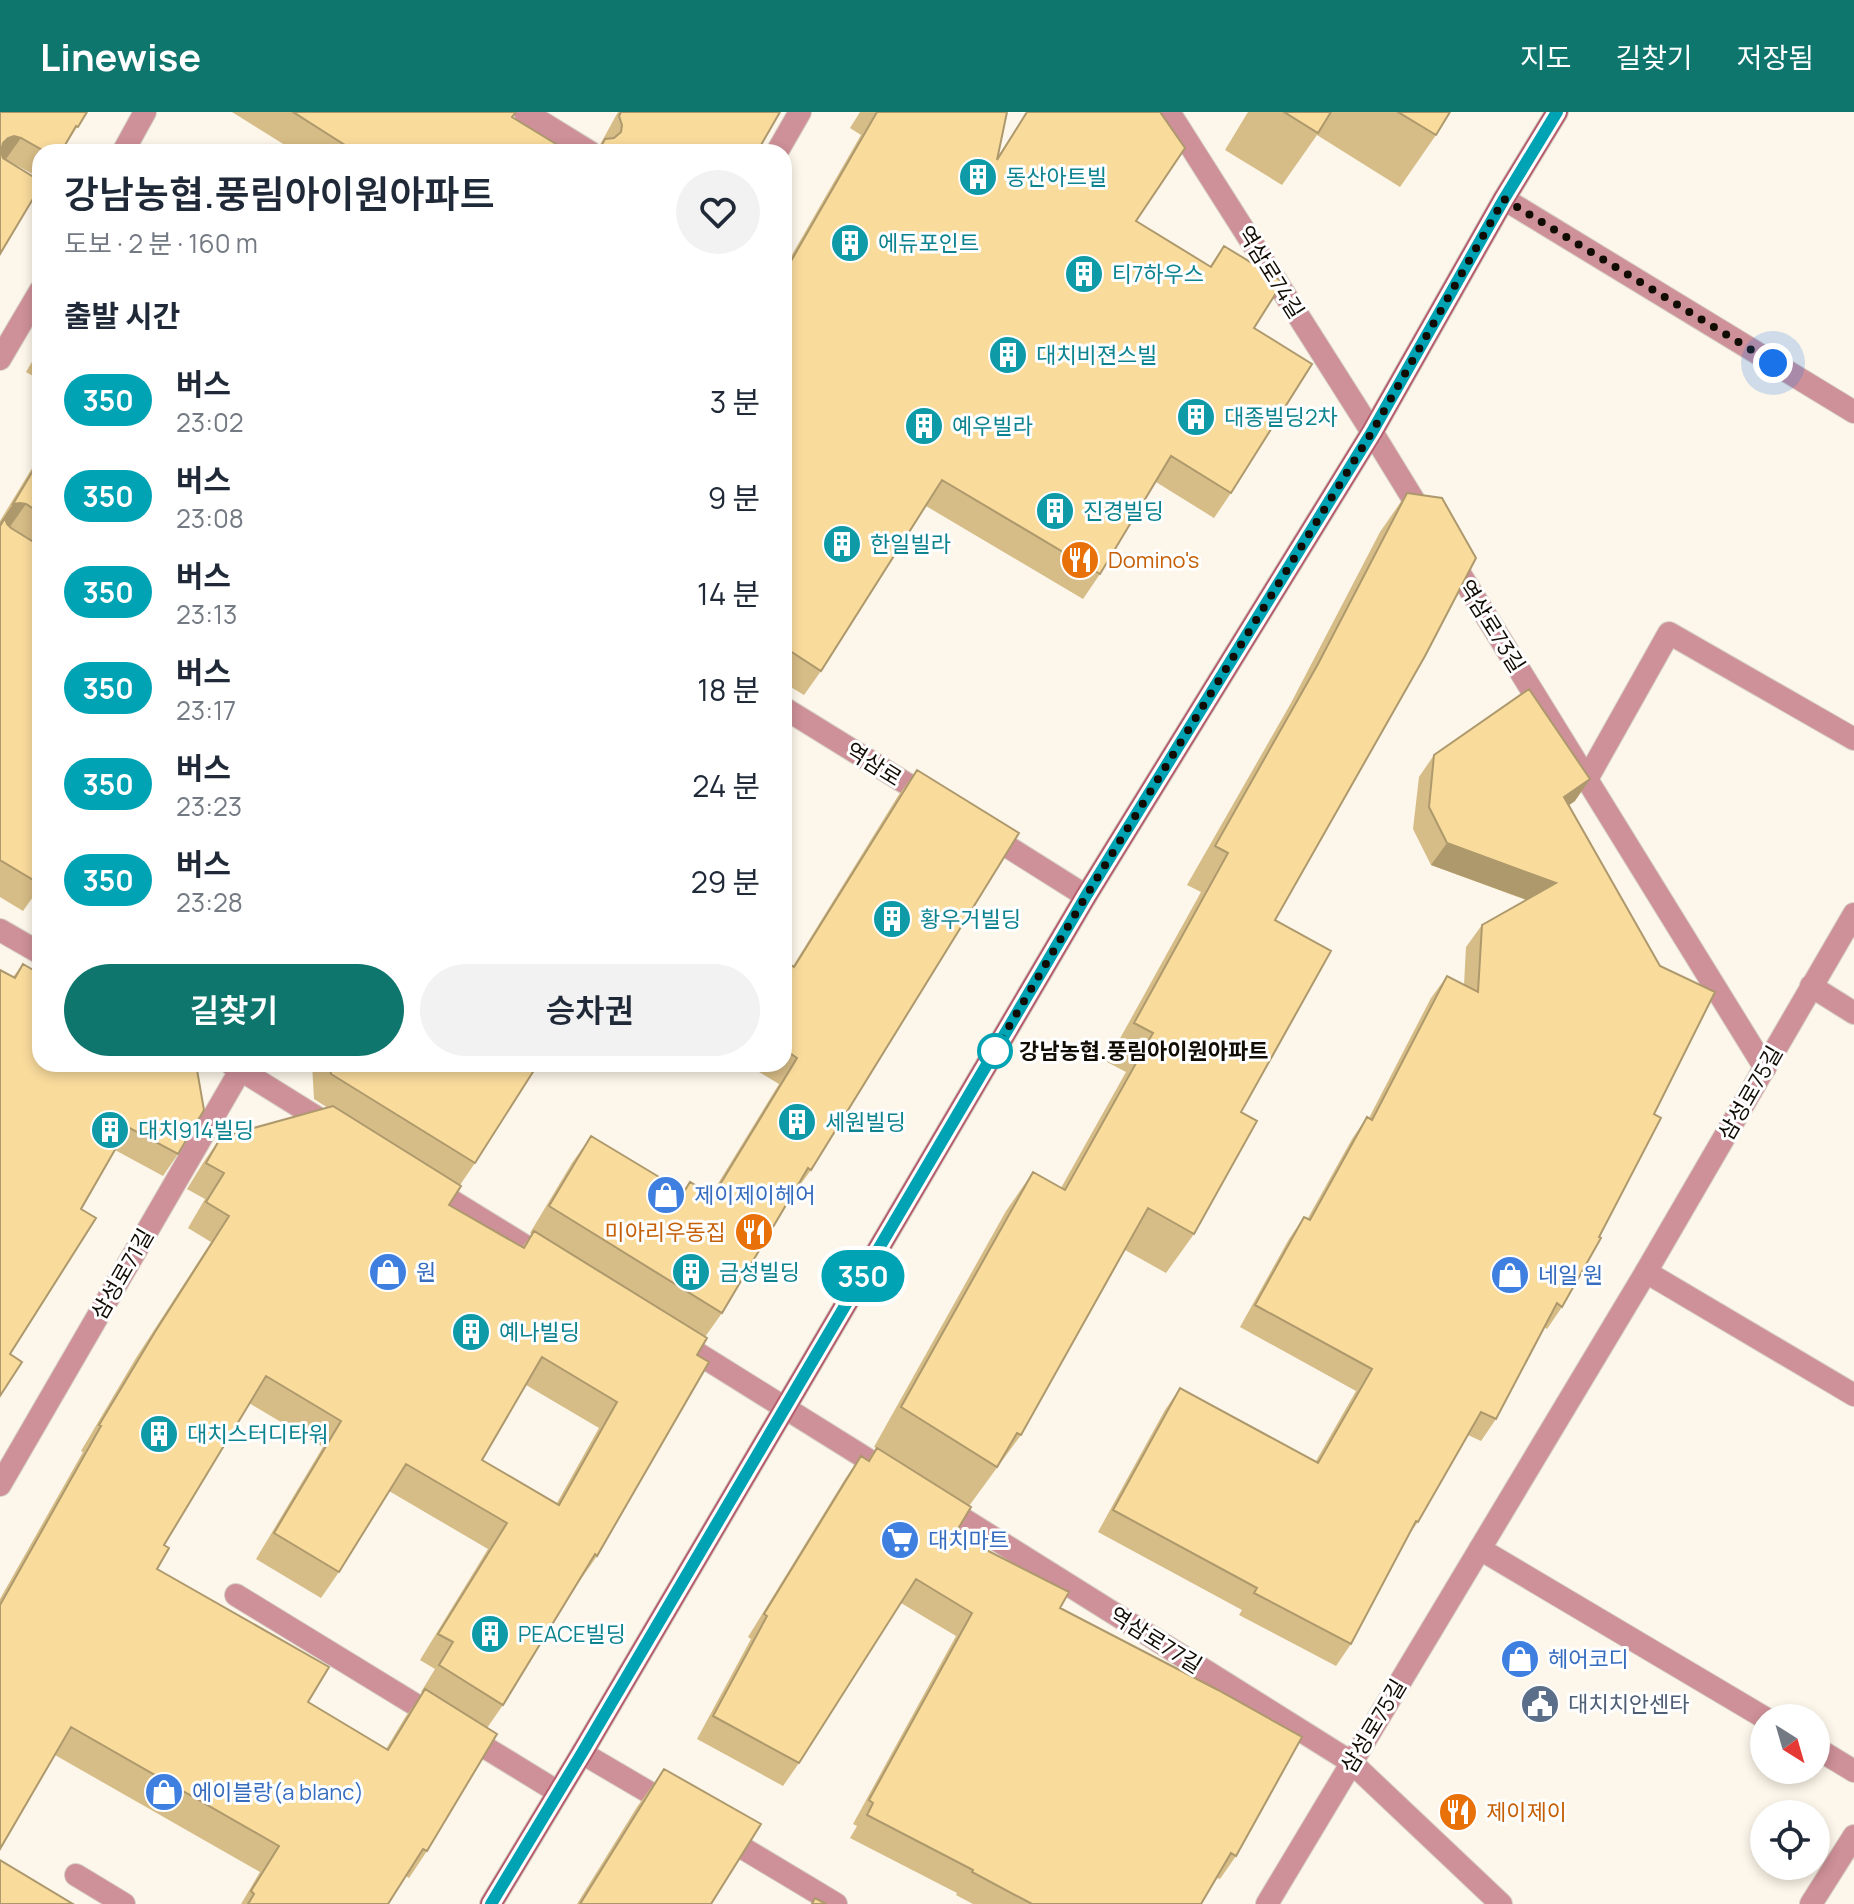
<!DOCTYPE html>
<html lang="ko">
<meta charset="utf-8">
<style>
:root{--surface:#fff;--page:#f2f2f3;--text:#1f2937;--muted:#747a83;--accent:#0f766e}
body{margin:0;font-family:Manrope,"Noto Sans KR",sans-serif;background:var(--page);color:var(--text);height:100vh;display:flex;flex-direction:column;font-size:30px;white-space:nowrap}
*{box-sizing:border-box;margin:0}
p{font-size:26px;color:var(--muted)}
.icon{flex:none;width:44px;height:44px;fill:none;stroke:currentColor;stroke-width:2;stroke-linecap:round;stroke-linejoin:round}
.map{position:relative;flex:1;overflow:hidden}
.drawer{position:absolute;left:32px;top:32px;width:760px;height:928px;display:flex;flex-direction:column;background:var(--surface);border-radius:24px;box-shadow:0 4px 12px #0003}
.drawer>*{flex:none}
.badge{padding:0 16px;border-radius:26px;font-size:28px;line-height:52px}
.needle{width:52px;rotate:143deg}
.fabs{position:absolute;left:1750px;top:1592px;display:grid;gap:16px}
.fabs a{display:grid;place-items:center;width:80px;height:80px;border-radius:50%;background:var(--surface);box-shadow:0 4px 12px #0003;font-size:40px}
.you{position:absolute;width:40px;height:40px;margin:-20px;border:6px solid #fff;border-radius:50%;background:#1a73e8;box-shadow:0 0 0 12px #1a73e833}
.map>.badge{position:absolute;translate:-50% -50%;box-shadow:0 0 0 4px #fff}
h2{padding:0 32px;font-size:30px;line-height:72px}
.round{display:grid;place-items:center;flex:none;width:84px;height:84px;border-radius:42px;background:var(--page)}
.overview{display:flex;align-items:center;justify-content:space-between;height:136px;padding:0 32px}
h1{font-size:38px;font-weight:600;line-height:60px}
.primary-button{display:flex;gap:16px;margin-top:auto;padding:16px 32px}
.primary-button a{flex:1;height:92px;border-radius:48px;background:var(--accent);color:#fff;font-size:32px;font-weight:600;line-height:92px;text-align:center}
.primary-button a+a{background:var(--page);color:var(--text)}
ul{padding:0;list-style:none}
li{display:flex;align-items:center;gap:24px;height:96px;padding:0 32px}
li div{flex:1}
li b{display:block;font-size:30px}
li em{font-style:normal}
li .badge{min-width:88px;font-weight:700;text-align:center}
header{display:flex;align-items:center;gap:48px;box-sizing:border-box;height:112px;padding:0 40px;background:var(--accent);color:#fff}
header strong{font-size:38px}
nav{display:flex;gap:44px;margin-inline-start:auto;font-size:28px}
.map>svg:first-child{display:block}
</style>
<header>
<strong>Linewise</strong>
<nav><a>지도</a><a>길찾기</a><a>저장됨</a></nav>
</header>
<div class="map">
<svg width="1854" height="1792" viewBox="0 0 1854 1792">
<rect width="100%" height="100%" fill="#fdf6ea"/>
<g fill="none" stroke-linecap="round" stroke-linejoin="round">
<g stroke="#d7d1c5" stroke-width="24">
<path id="service" d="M525 0 590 40
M123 40 145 0
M1504 87 1854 300
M0 247 40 179
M1372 320 1426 408
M1449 444 1765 956
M784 596 933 688
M1587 667 1669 521 1854 627
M986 721 1086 784
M1811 874 1854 901
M1646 1160 1854 1283
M1480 1437 1765 1606
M236 1483 558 1680
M1816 1636 1854 1659
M582 1641 674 1695
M721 1723 836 1792
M76 1763 124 1792
M1811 1792 1854 1724"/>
</g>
<g stroke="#d7d1c5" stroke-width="24">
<path id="minor" d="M1169 0 1372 320
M777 40 800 0
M0 818 40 841
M231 952 334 1016
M428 1074 548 1148
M673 1226 891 1362
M0 1373 244 952
M941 1393 1351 1650 1501 1792
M1267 1792 1646 1160 1854 802"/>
</g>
<g stroke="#d7d1c5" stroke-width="24">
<path id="secondary" d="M491 1792 582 1641 1086 784 1372 320 1504 87 1557 0"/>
</g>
<use href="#service" stroke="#ce9099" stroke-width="22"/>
<use href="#minor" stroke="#ce9099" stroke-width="22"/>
<use href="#secondary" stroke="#b55d6c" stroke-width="22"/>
</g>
<path fill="#d6bc86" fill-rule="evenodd" d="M0 0H87L61 40H40V66L3 46Z
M232 0H516L512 5 569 40H296Z
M618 0H780L757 40H596Z
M860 0H1007L998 44 1027 0 1136 109 1210 154 1224 134 1254 216 1231 381 1214 406 1156 370 1100 462 1083 487 926 394 821 559 804 583 784 571V149L789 148 861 23 850 16Z
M1248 0H1450L1436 23 1400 75 1317 23 1282 73 1225 38Z
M40 236V268L26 260Z
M40 343V775L23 799 0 785V409Z
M1407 381 1275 808 1241 1000 1194 1122 1166 1161 1125 1138 1021 1323 969 1394 955 1422 1060 1496 1236 1744 1220 1767 1217 1766 1201 1792H973L956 1783 957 1781 850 1726 857 1714 853 1712 956 1524 901 1491 799 1651 783 1674 697 1627 751 1527 748 1525 845 1367 861 1344 868 1348 876 1336 874 1335 1006 1099 1033 1060 1061 1076 1126 960 1107 950 1201 780 1187 773 1291 591 1380 420Z
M1434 643 1575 689 1569 693 1654 1002 1562 1195 1547 1217 1544 1215 1496 1307 1481 1329 1468 1323 1418 1410 1405 1428 1351 1532 1336 1554 1239 1503 1242 1498 1098 1420 1165 1298 1180 1276 1316 1349 1356 1279 1240 1215 1289 1127 1304 1105 1308 1106 1352 1027 1367 1005 1369 1006 1431 886 1447 864 1464 873 1466 835 1482 813 1526 788 1431 753 1413 717 1419 665Z
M917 658 811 1058 792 1084H791L722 1201 705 1225 597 1444 579 1470 503 1593 487 1616 427 1739 409 1766 406 1764 388 1792H241L260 1760 55 1643 0 1737V1487L83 1340 81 1339 136 1246 211 1130 188 1116 205 1087 187 1077 203 1051 221 1025 328 996 314 987 312 952H538L475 1051 460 1073 449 1093 522 1135 532 1122 530 1121 572 1051 591 1024 683 1079 690 1070 711 1083 779 972 746 952H784V848L793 854 898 684ZM526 1273 599 1316 557 1391 482 1348ZM249 1291 323 1335 256 1447 321 1486 339 1460 389 1379 488 1437 420 1548 435 1557 421 1580 423 1581 406 1604 386 1637 308 1590 157 1457 164 1433Z
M23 852 178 1042 163 1064 115 1038 81 1097 10 1242 13 865Z
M664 1657 711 1792H577L637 1695Z"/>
<path fill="#ae996d" d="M14 24 21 26 6 47 0 45 3 31 8 26Z
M20 391 26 392 7 419 0 412V411L13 392Z
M1590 667 1575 689 1549 707 1564 685Z
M1447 731 1556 771 1541 793 1431 753Z"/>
<path fill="#f9db9c" stroke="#ae996d" stroke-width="2" fill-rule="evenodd" d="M0 0H87L78 15 76 14 61 40H46L21 26 14 24 8 26 3 31 1 39 3 46 40 69V75L0 142Z
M293 0H516L512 5 569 40H356Z
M621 0H780L757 40H598L605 27 614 26 621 20 622 13 619 4Z
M877 0H1007L997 48 1027 0H1160L1185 36 1136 109 1211 155 1224 134 1283 170 1254 216 1312 252 1231 381 1171 344 1100 462 942 368 821 559 784 535V149L786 146 791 149Z
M1284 0H1331L1318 21Z
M1398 0H1450L1436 23Z
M40 347V401L26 392 20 391 13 392Z
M1407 381 1442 386 1476 446 1425 544 1275 808 1331 839 1241 1000 1257 1009 1194 1122 1148 1096 1021 1323 1017 1321 997 1355 901 1295 1033 1060 1065 1078 1153 921 1134 911 1228 741 1215 734 1318 552Z
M5 406 7 412 11 416 40 434V772L0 748V414Z
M1529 577 1590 667 1564 685 1660 854 1715 880 1654 1002 1661 1006 1599 1125 1601 1126 1562 1195 1557 1191 1496 1307 1481 1300 1418 1410 1416 1409 1351 1532 1254 1481 1257 1476 1113 1398 1180 1276 1318 1351 1372 1257 1255 1193 1304 1105 1310 1108 1367 1005 1372 1008 1447 864 1478 880 1482 813 1556 771 1447 731 1429 695 1434 643Z
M917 658 1019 721 811 1058 808 1056 722 1201 549 1094 591 1024 684 1080 690 1070 713 1084 797 946 784 937V848L794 855Z
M23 852 40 862V952H196L204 998 178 1042 128 1015 81 1097 96 1106 10 1242 22 1250 0 1284V858L15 866Z
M330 952H538L475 1051 331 962Z
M333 994 461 1074 449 1093 524 1136 534 1119 707 1226 697 1243 709 1250 597 1444 595 1442 503 1593 439 1553 453 1530 438 1522 507 1411 406 1352 339 1460 274 1421 341 1309 266 1264 164 1433 169 1436 157 1457 329 1555 308 1590 388 1638 425 1577 497 1622 427 1739 423 1737 388 1792H248L254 1782 251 1779 279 1734 71 1615 0 1737V1493L101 1314 99 1313 155 1220 229 1104 206 1090 224 1061 206 1051 221 1025ZM542 1245 617 1290 559 1393 482 1348Z
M877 1336 971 1395 955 1422 1069 1480 1060 1496 1218 1578 1302 1625 1236 1744 1231 1741 1201 1792H1032L972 1760 973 1758 867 1703 873 1691 869 1688 972 1501 916 1467 799 1651 713 1604 767 1504 764 1502 861 1344 869 1349Z
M664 1657 761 1712 711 1792H580Z
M0 1748 73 1792H0Z
M815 1786 826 1792H812Z"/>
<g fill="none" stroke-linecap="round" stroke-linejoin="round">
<g stroke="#fff" stroke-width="18">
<path id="line" d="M491 1792 582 1641 1086 784 1372 320 1504 87 1557 0"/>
</g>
<use href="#line" stroke="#00a3b4" stroke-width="12"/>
<path stroke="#120d04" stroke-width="8" stroke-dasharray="0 14.4" d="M995 939 991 945 1086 784 1372 320 1504 87 1773 251"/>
</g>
<defs>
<g id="building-disc" transform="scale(2)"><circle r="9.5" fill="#0f9aa8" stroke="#fff"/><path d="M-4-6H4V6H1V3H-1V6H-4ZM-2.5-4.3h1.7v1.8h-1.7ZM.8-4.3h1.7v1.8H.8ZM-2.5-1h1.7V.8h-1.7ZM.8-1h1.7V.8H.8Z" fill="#fff"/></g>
<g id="restaurant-disc" transform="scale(2)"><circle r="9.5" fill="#e8710a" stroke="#fff"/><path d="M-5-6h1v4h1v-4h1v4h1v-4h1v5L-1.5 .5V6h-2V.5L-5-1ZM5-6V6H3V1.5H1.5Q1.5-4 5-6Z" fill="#fff"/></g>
<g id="shop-disc" transform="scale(2)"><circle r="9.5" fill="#3f7fe0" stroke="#fff"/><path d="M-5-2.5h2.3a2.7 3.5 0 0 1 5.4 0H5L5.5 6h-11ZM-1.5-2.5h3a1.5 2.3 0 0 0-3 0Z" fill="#fff"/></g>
<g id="supermarket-disc" transform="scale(2)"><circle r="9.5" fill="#3f7fe0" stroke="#fff"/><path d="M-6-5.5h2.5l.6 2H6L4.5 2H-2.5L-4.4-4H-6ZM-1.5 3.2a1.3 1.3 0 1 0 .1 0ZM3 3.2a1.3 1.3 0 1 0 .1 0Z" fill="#fff"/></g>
<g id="civic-disc" transform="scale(2)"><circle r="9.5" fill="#5c6f8a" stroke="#fff"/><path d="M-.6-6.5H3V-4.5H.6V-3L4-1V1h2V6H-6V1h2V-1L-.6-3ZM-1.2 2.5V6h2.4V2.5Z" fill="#fff"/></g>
</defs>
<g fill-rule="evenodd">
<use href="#building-disc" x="978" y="65"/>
<use href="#building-disc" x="850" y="131"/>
<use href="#building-disc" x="1084" y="162"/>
<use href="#building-disc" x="1008" y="243"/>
<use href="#building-disc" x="1196" y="305"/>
<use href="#building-disc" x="924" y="314"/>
<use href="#building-disc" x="1055" y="399"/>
<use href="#building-disc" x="842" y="432"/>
<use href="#restaurant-disc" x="1080" y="448"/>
<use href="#building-disc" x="892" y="807"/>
<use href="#building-disc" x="797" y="1010"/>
<use href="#building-disc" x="110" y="1018"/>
<use href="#shop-disc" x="666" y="1083"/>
<use href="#restaurant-disc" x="754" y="1120"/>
<use href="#shop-disc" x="388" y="1160"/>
<use href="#building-disc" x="691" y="1160"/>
<use href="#shop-disc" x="1510" y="1163"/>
<use href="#building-disc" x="471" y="1220"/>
<use href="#building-disc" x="159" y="1322"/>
<use href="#supermarket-disc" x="900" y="1428"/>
<use href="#building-disc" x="490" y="1522"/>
<use href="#shop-disc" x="1520" y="1547"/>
<use href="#civic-disc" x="1540" y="1592"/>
<use href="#shop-disc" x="164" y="1680"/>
<use href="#restaurant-disc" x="1458" y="1700"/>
</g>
<circle fill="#fff" stroke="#00a3b4" stroke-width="4" cx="995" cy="939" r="16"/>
<g text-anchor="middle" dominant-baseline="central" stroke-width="6" stroke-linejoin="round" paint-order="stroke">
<g font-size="22" fill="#0d838f" stroke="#fff" text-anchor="start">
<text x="1006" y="65">동산아트빌</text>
<text x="878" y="131">에듀포인트</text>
<text x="1112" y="162">티7하우스</text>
<text x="1036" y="243">대치비젼스빌</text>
<text x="1224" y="305">대종빌딩2차</text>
<text x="952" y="314">예우빌라</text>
<text x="1083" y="399">진경빌딩</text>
<text x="870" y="432">한일빌라</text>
<text x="920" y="807">황우거빌딩</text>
<text x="825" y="1010">세원빌딩</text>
<text x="138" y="1018">대치914빌딩</text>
<text x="719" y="1160">금성빌딩</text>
<text x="499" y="1220">예나빌딩</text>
<text x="187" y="1322">대치스터디타워</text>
<text x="518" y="1522">PEACE빌딩</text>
</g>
<g font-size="22" fill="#120d04" stroke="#fff">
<text transform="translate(1271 160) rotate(58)">역삼로74길</text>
<text transform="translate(1492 514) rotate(58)">역삼로73길</text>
<text transform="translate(874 652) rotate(32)">역삼로</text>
<text transform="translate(1750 981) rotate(-60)">삼성로75길</text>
<text transform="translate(122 1162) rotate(-60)">삼성로71길</text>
<text transform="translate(1156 1528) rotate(32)">역삼로77길</text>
<text transform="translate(1373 1614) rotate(-59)">삼성로75길</text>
</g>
<g font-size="22" fill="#c56008" stroke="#fff" text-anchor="start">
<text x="1108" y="448">Domino's</text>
<text x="726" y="1120" text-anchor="end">미아리우동집</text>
<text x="1486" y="1700">제이제이</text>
</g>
<g font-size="22" font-weight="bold" fill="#120d04" stroke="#fff" text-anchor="start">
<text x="1019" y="939">강남농협.풍림아이원아파트</text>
</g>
<g font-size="22" fill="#366cbe" stroke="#fff" text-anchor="start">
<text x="694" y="1083">제이제이헤어</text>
<text x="416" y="1160">원</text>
<text x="1538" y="1163">네일 원</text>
<text x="928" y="1428">대치마트</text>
<text x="1548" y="1547">헤어코디</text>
<text x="192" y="1680">에이블랑(a blanc)</text>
</g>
<g font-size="22" fill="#4e5e75" stroke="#fff" text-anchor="start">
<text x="1568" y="1592">대치치안센타</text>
</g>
</g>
</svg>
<div class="fabs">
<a><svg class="needle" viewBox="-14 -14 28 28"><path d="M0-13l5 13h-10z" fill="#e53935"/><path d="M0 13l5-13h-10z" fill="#747a83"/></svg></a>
<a><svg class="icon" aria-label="locate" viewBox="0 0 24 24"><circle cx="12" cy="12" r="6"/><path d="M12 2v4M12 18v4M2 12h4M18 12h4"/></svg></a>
</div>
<div class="you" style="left:1773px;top:251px"></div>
<b class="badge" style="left:863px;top:1164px;background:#00a3b4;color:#fff">350</b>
<section class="drawer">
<div class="overview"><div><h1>강남농협.풍림아이원아파트</h1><p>도보 · 2 분 · 160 m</p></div><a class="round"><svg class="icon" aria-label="heart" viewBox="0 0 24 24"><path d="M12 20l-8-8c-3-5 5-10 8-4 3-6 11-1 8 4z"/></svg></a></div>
<h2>출발 시간</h2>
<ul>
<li><span class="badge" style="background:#00a3b4;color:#fff">350</span><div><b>버스</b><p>23:02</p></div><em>3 분</em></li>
<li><span class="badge" style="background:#00a3b4;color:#fff">350</span><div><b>버스</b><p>23:08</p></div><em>9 분</em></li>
<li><span class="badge" style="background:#00a3b4;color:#fff">350</span><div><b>버스</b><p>23:13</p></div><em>14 분</em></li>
<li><span class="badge" style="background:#00a3b4;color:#fff">350</span><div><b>버스</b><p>23:17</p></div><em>18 분</em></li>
<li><span class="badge" style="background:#00a3b4;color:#fff">350</span><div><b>버스</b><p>23:23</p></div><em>24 분</em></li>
<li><span class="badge" style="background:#00a3b4;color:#fff">350</span><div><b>버스</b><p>23:28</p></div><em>29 분</em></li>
</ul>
<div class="primary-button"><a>길찾기</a><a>승차권</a></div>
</section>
</div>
